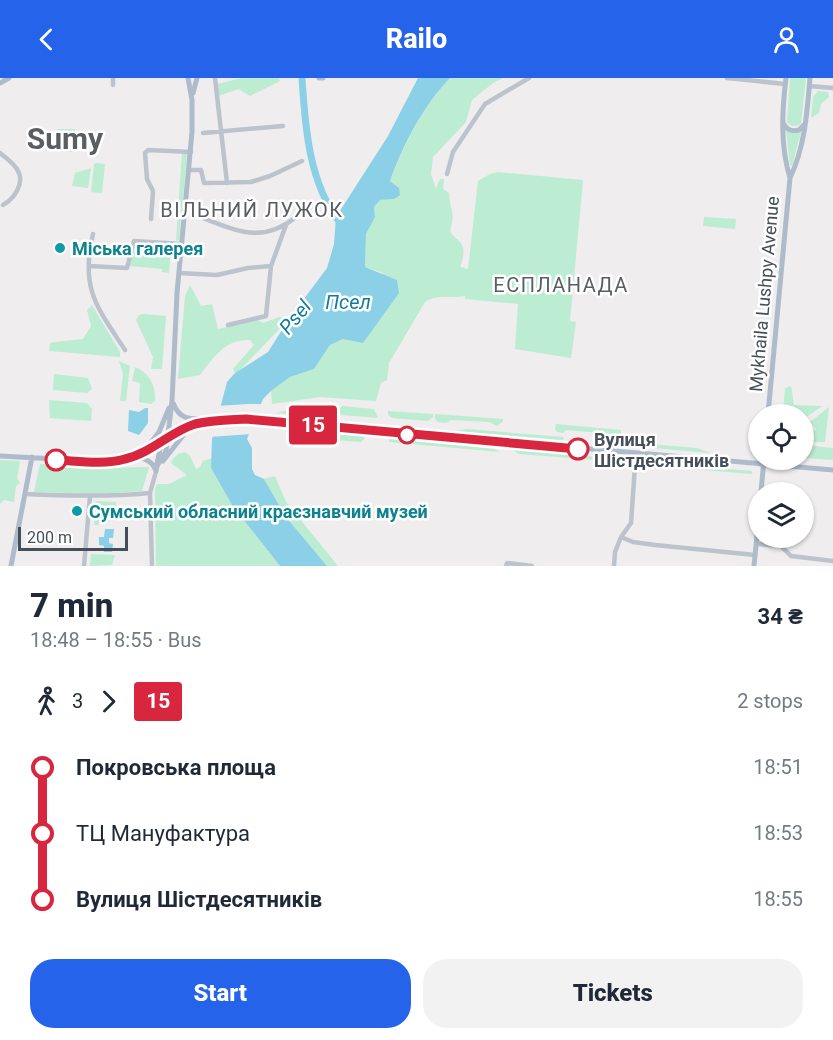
<!DOCTYPE html>
<meta charset="utf-8">
<style>
:root{--surface:#fff;--page:#f2f2f3;--text:#1f2937;--muted:#747a83;--accent:#2563eb}
body{margin:0;font-family:Roboto,sans-serif;background:var(--page);color:var(--text);height:100vh;display:flex;flex-direction:column;font-size:22px;white-space:nowrap}
*{box-sizing:border-box;margin:0}
p{font-size:20px;color:var(--muted)}
.icon{flex:none;width:33px;height:33px;fill:none;stroke:currentColor;stroke-width:2;stroke-linecap:round;stroke-linejoin:round}
.map{position:relative;height:488px;overflow:hidden}
.sheet{display:flex;flex-direction:column;background:var(--surface);flex:1}
.sheet>*{flex:none}
.badge{padding:0 12px;border-radius:4px;font-size:21px;line-height:39px}
.controls{position:absolute;left:748px;top:326px;display:grid;gap:12px}
.controls a{display:grid;place-items:center;width:66px;height:66px;border-radius:50%;background:var(--surface);box-shadow:0 2px 4px #0004;font-size:30px}
.scale{position:absolute;left:18px;bottom:15px;width:110px;box-sizing:border-box;padding-left:6px;border:3px solid #464f59;border-top:0;font-size:16px;line-height:21px;white-space:nowrap;color:#464f59;-webkit-text-stroke:4px #fff;paint-order:stroke}
.map>.badge{position:absolute;translate:-50% -50%;box-shadow:0 0 0 3px #fff}
.legs{display:flex;align-items:center;gap:9px;height:66px;padding:0 30px;font-size:20px}
.legs p{margin-inline-start:auto}
.summary{display:flex;align-items:center;justify-content:space-between;height:102px;padding:0 30px}
h1{font-size:33px;font-weight:800;line-height:45px}
.cta{display:flex;gap:12px;margin-top:auto;padding:12px 30px}
.cta a{flex:1;height:69px;border-radius:24px;background:var(--accent);color:#fff;font-size:24px;font-weight:800;line-height:69px;text-align:center}
.cta a+a{background:var(--page);color:var(--text)}
ul{padding:0 30px;list-style:none}
li{display:flex;align-items:center;gap:21px;height:66px;font-size:22px}
li i{display:grid;place-items:center;width:9px;height:100%;margin:0 8px;background:currentColor}
li i::after{content:'';width:15px;height:15px;margin:-8px;border:4px solid;border-radius:50%;background:var(--surface)}
li p{margin-inline-start:auto}
li:first-child i{background:linear-gradient(#0000 50%,currentColor 0)}
li:last-child i{background:linear-gradient(currentColor 50%,#0000 0)}
header{display:flex;justify-content:space-between;align-items:center;height:78px;padding:0 30px;background:var(--accent);color:#fff;font-size:27px;font-weight:800}
.map>svg:first-child{display:block}
</style>
<header><svg class="icon" aria-label="back" viewBox="0 0 24 24"><path d="M15 5l-7 7 7 7"/></svg>Railo<svg class="icon" aria-label="person" viewBox="0 0 24 24"><circle cx="12" cy="8" r="4"/><path d="M4 21q1-7 8-7t8 7"/></svg></header>
<div class="map">
<svg width="833" height="488" viewBox="0 0 833 488">
<rect width="100%" height="100%" fill="#efeded"/>
<path fill="#bcecd1" d="M242 0H279L280 3 250 18 239 11 218 18 217 6Z
M450 0H503L493 5 472 22 466 44 433 79 431 96 436 111 440 101H444L443 111 449 115C450 134 456 132 450 153 453 159 456 159 460 164 466 170 463 182 460 189L468 191 478 103 490 96 498 94 583 102 570 243 576 244 571 280 515 271 518 226 465 221V218C450 221 437 216 425 224L389 285 387 302 381 305 376 323 320 319 272 326 271 313 290 299 314 291 330 267 343 261 383 195 365 189 366 156 375 139 374 129 380 122 394 121 399 110 390 103C404 67 423 28 450 0Z
M790 0H806L801 46C796 49 791 49 787 44Z
M818 13 828 14 829 19 821 26 819 35 811 40 813 19Z
M57 51H75L73 74 58 73 55 69Z
M786 53 794 55 801 54 792 88 790 87Z
M182 75 187 76 179 161 176 163Z
M96 85 105 86 102 115 91 114 94 86Z
M91 90 88 110 72 108 75 95Z
M704 139 736 141 735 151 703 148Z
M136 166 171 168 169 195 162 194V191L129 188Z
M190 207 201 228 212 226 218 251 258 242 263 245 279 239 289 241 239 293 235 295 233 291 254 267 250 262C225 261 214 279 200 297L178 301 185 218Z
M92 227 120 274V279L49 273 50 265 54 264 83 261 91 248 87 232Z
M143 236 166 238 162 291H151L153 279 136 242 139 237Z
M119 283 130 288 126 323H120L123 296Z
M135 289C149 295 156 307 155 323L151 326 139 324 140 305 132 303Z
M54 296 88 300 92 311 87 315 53 312Z
M791 308 794 327 822 328 804 341V336H783L785 310Z
M49 322 87 325 92 331 91 343 50 340Z
M313 326 334 328V340L276 335Z
M342 328 374 331 378 340 341 337 338 332Z
M829 329 825 364H804V348L808 345 815 353 816 351 810 344Z
M388 333 433 336V339L428 343 392 340 388 337Z
M435 336 503 341V343L497 348 490 344 451 342 446 345 438 344 435 341Z
M556 346 621 352V360L613 359 611 356 566 352 563 355 557 354 555 351Z
M467 351 564 359 563 362 455 353Z
M307 354 365 358 364 361 361 364 307 360Z
M389 360 494 371 500 374 389 364Z
M598 362 697 370 710 375 598 365Z
M804 367 833 370V382L804 380Z
M513 372 598 379V382L519 376Z
M185 374 190 378 196 391 200 389 203 383 212 380 211 390 232 427 280 488H156L155 412 157 406H169L187 397 172 386 171 383 178 376Z
M0 382 20 383 17 400 20 405 16 408 14 424 4 422 0 426Z
M40 386 95 390 149 389 142 413 100 416 34 414Z
M673 386 751 393 753 395 751 396 666 389Z
M275 398 286 424 338 488H327L286 439 264 401Z
M95 423 116 424 115 443 99 442V447H94Z
M91 476 115 477 112 487 90 488Z"/>
<path fill="#8bd0e7" d="M418 0H450C423 28 403 67 390 103L399 110 400 117 394 121 380 122 374 129 375 139 366 156 365 189 397 202 399 215 363 265 343 261 330 267 314 291 290 299 271 313 263 321 247 361 252 370V391L255 397 264 401 286 439 327 488H280L232 427 211 390 212 361 227 304 235 295 268 274 289 241 327 190 334 166 336 139 388 58Z
M145 330H148V345L139 357 128 353 129 332 139 334Z
M105 451H114L113 460H109V465L113 466 112 474H104V468L99 467V459H104Z"/>
<path fill="#efeded" d="M248 326H265L252 356 209 359 217 328Z"/>
<g fill="none" stroke-linecap="round" stroke-linejoin="round">
<path stroke="#8bd0e7" stroke-width="7" d="M302 0C305 48 309 107 341 146"/>
<path stroke="#bcc3cc" stroke-width="4.5" d="M215 0 227 105
M727 0 785 6
M113 7V0
M809 8 833 10
M203 55 283 48
M0 75C6 80 15 86 18 93 25 105 14 121 3 127
M189 92H201L204 105 251 104 270 98 302 83
M447 96 453 74 485 26 529 0
M200 139C236 152 261 167 296 139
M151 141 153 113 147 101 145 75 148 72 191 74
M93 156C80 211 97 229 125 272
M89 188 127 190 134 163 182 166
M179 195 217 197 248 190 271 188
M228 247 266 238 271 188 286 147
M25 416C67 418 109 419 150 415
M621 459 633 464 655 467 755 477
M757 466 781 468 791 478 833 483
M84 488 90 418
M152 488 150 415 157 390
M506 488 507 485 532 488
M614 488 615 474 621 459 631 445 635 388"/>
<path stroke="#adbbcb" stroke-width="5" d="M319 0H323
M786 0C782 33 780 67 790 100
M0 5 9 0
M193 15 197 0
M783 44C785 51 791 54 799 52L805 46
M173 325C181 345 193 340 212 341
M768 336 790 100C805 68 807 35 810 0
M146 371 159 354 169 330
M0 378 113 384 134 378 195 347 223 342 246 341 833 392
M134 378C144 381 152 382 156 393
M163 383 189 350
M157 386 160 371 167 362
M157 388 166 373 172 323 177 215 192 54V22L188 0
M761 414 764 381
M11 488 32 379
M754 488 759 437"/>
</g>
<g fill="none" stroke-linecap="round" stroke-linejoin="round">
<g stroke="#fff" stroke-width="14">
<path id="line-1" d="M56 382C78 383 104 387 125 381 151 375 170 354 195 346 212 342 229 342 246 341L578 371"/>
</g>
<use href="#line-1" stroke="#d7263d" stroke-width="9"/>
</g>
<g fill="#0f9aa8" stroke="#fff" stroke-width="2">
<circle cx="60" cy="170" r="6"/>
<circle cx="77" cy="433" r="6"/>
</g>
<g fill="#fff" stroke="#d7263d" stroke-width="3">
<circle cx="407" cy="357" r="8"/>
<circle cx="578" cy="371" r="10"/>
<circle cx="56" cy="382" r="10"/>
</g>
<g text-anchor="middle" dominant-baseline="central" stroke-width="5" stroke-linejoin="round" paint-order="stroke">
<g font-size="18" font-weight="bold" fill="#0d838f" stroke="#fff" text-anchor="start">
<text x="72" y="170">Міська галерея</text>
<text x="89" y="433">Сумський обласний краєзнавчий музей</text>
</g>
<g font-size="18" fill="#464f59" stroke="#fff">
<text transform="translate(764 216) rotate(-85)">Mykhaila Lushpy Avenue</text>
</g>
<g font-size="18" font-weight="bold" fill="#464f59" stroke="#fff" text-anchor="start">
<text x="594" y="361">Вулиця<tspan x="594" dy="21">Шістдесятників</tspan></text>
</g>
<g font-size="20" letter-spacing="1.5" fill="#5a5d61" stroke="#fff">
<text x="252" y="132">ВІЛЬНИЙ ЛУЖОК</text>
<text x="561" y="207">ЕСПЛАНАДА</text>
</g>
<g font-size="20" font-style="italic" fill="#137b9f" stroke="#fff">
<text x="348" y="224">Псел</text>
<text transform="translate(295 239) rotate(-50)">Psel</text>
</g>
<g font-size="30" font-weight="bold" fill="#5a5d61" stroke="#fff">
<text x="65" y="60">Sumy</text>
</g>
</g>
</svg>
<div class="controls">
<a><svg class="icon" aria-label="locate" viewBox="0 0 24 24"><circle cx="12" cy="12" r="6"/><path d="M12 2v4M12 18v4M2 12h4M18 12h4"/></svg></a>
<a><svg class="icon" aria-label="layers" viewBox="0 0 24 24"><path d="M12 4l9 5-9 5-9-5zM3 14l9 5 9-5"/></svg></a>
</div>
<div class="scale">200 m</div>
<b class="badge" style="left:313px;top:347px;background:#d7263d;color:#fff">15</b>
</div>
<section class="sheet">
<div class="summary"><div><h1>7 min</h1><p>18:48 – 18:55 · Bus</p></div><b>34 ₴</b></div>
<div class="legs"><svg class="icon" aria-label="walk" viewBox="0 0 24 24"><circle cx="13" cy="4" r="2"/><path d="M13 8l-2 6 4 7M11 14l-3 7M7 12l3-4h3l4 4"/></svg>3<svg class="icon" aria-label="forward" viewBox="0 0 24 24"><path d="M9 5l7 7-7 7"/></svg><b class="badge" style="background:#d7263d;color:#fff">15</b><p>2 stops</p></div>
<ul>
<li><i style="color:#d7263d"></i><b>Покровська площа</b><p>18:51</p></li>
<li><i style="color:#d7263d"></i><span>ТЦ Мануфактура</span><p>18:53</p></li>
<li><i style="color:#d7263d"></i><b>Вулиця Шістдесятників</b><p>18:55</p></li>
</ul>
<div class="cta"><a>Start</a><a>Tickets</a></div>
</section>
